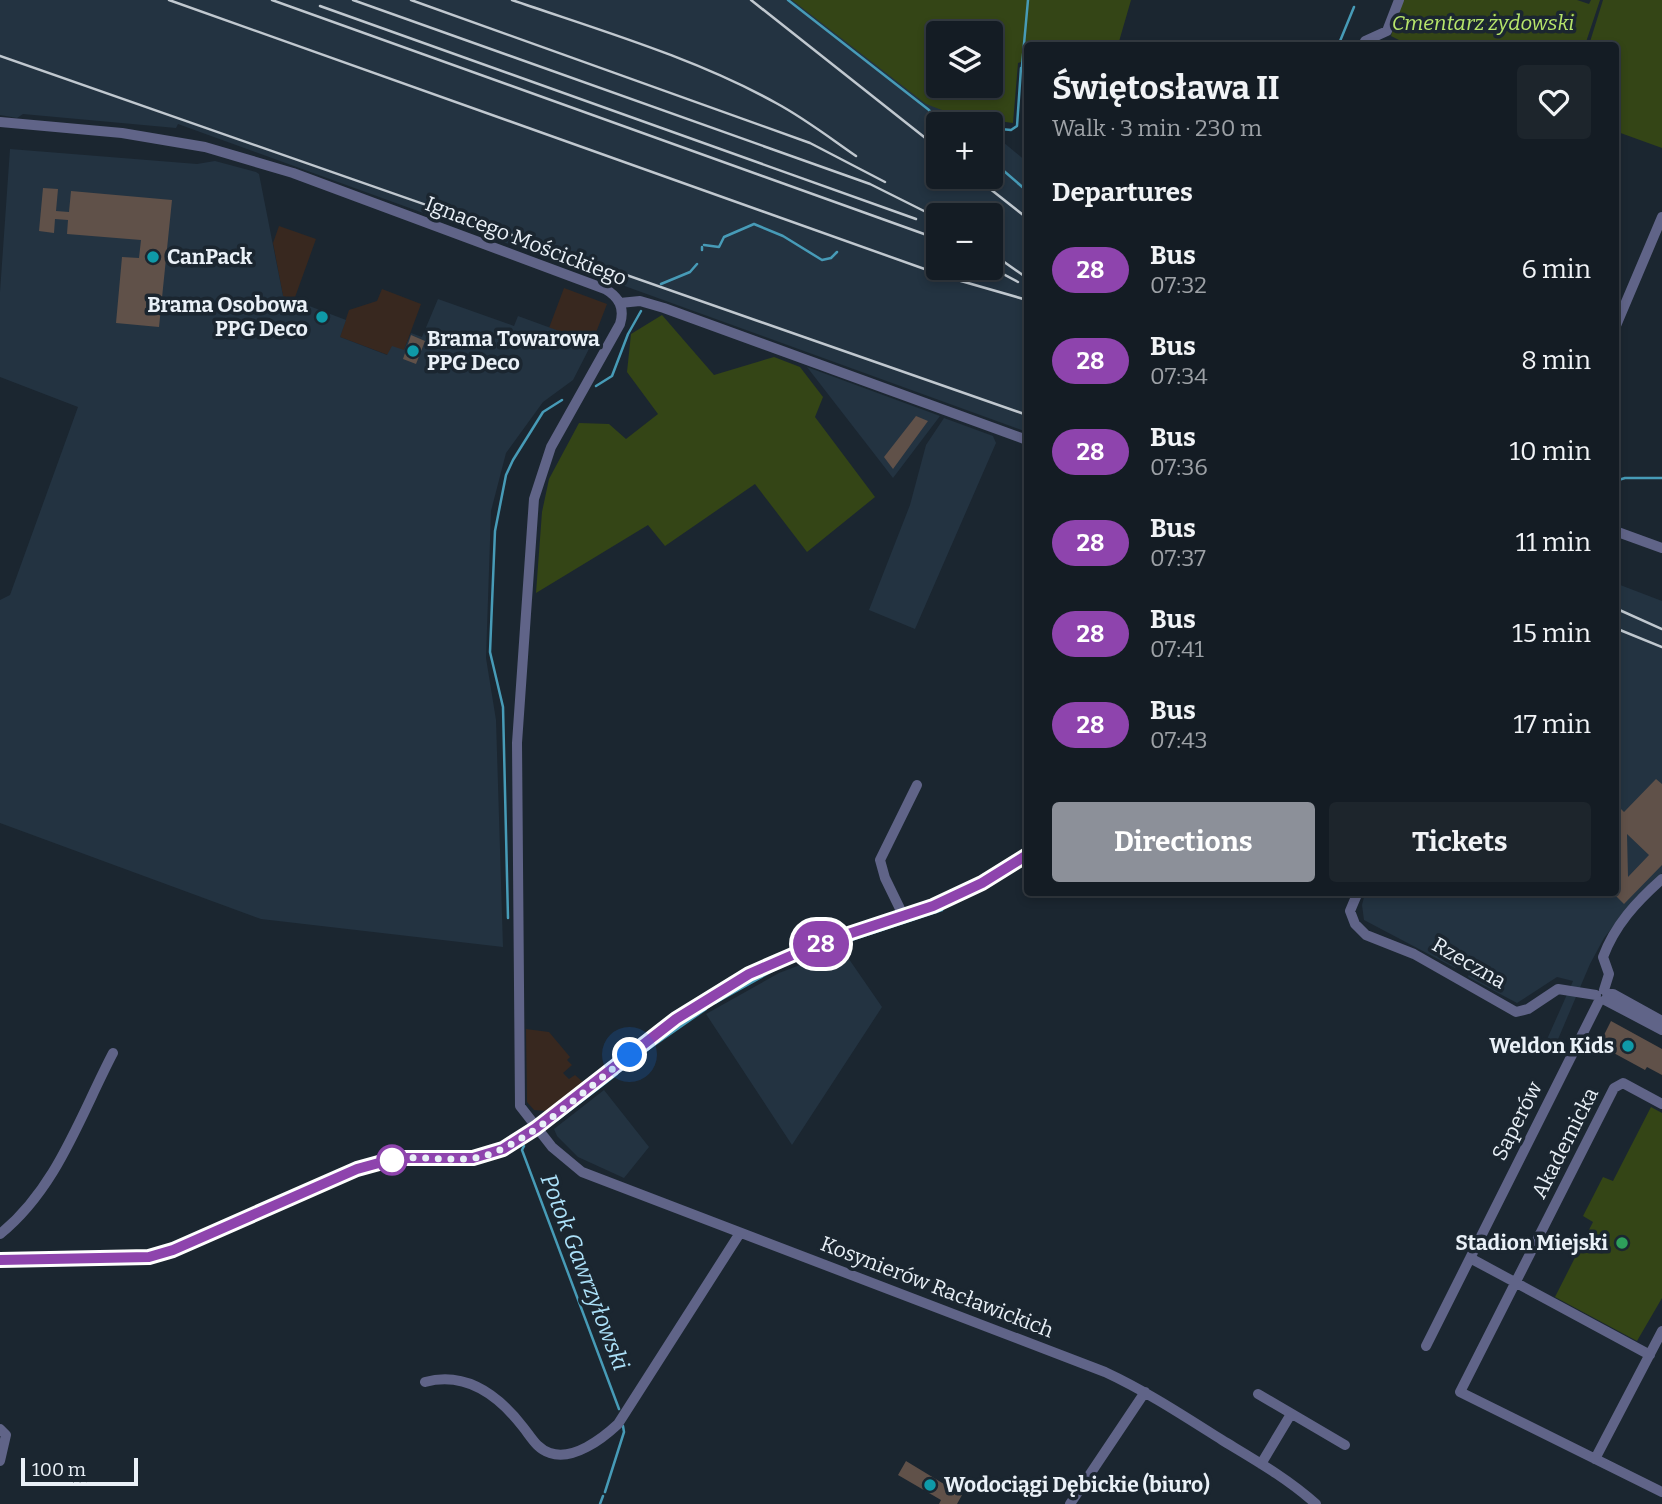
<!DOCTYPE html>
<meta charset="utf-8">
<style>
:root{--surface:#141c24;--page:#1d252c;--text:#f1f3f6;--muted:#9da1a6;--line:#333a41;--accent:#8c9099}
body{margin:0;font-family:Bitter,serif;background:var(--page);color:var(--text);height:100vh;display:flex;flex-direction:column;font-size:26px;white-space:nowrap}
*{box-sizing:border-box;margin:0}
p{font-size:23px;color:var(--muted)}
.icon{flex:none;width:38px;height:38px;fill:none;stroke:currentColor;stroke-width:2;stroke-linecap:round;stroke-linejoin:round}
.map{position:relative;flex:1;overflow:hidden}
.sheet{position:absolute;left:1024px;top:42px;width:595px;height:854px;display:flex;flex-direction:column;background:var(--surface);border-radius:7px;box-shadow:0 4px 10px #0003,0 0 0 2px var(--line)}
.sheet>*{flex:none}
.badge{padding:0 14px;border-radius:23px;font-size:24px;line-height:46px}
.tools{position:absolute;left:926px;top:21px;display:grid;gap:14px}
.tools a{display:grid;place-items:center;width:77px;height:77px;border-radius:7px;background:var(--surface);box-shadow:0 4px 10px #0003,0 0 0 2px var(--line);font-size:35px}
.scale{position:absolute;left:21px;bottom:18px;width:117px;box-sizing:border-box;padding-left:7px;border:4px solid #e9f0f7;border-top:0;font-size:19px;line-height:24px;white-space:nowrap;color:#e9f0f7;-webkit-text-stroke:5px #1b2630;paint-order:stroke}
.you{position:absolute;width:35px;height:35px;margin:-18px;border:5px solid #fff;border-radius:50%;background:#1a73e8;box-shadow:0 0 0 10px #1a73e833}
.map>.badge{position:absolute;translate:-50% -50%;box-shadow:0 0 0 4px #fff}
h2{padding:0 28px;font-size:26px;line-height:63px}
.round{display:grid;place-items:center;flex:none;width:74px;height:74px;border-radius:7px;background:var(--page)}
.head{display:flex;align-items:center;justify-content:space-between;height:119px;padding:0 28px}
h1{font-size:33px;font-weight:700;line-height:52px}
.action{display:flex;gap:14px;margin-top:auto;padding:14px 28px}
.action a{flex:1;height:80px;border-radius:7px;background:var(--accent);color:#fff;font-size:28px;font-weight:700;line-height:80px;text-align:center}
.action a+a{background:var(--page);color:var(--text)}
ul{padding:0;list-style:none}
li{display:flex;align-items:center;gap:21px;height:91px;padding:0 28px}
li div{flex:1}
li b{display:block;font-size:26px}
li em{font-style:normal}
li .badge{min-width:77px;font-weight:700;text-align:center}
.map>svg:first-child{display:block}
</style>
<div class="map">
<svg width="1662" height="1504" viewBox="0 0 1662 1504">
<rect width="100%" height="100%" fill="#1b2630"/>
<path fill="#38281f" d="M279 226 316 239 294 300 283 296 273 243Z
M564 288 607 304 592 343 549 328Z
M382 289 421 304 404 350 388 355 340 337 349 310 377 301Z
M526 1029 549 1032 570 1057 567 1060 572 1065 563 1073 569 1079 575 1075 583 1082 546 1111 534 1110 527 1102Z"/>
<path fill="#233341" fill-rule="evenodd" d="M0 0H825L980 124H938V177H990L991 132 1027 162V432L178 124 176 128 23 114 17 118 0 115ZM938 215H990V268H938Z
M10 149 197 164 215 161 256 172 259 174 283 296 346 320 340 337 387 355 392 346 404 350 411 333 422 337 438 299 514 326 518 316 592 343 573 380 543 402 506 453 491 511 486 658 496 720 503 947 261 919 0 823V600L10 595 78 407 0 377V292Z
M807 367 940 416 893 478Z
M944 418 993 436 996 443 915 629 869 610 910 505 926 445Z
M1615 583 1662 601V873L1637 896 1604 938 1590 964 1553 1051 1544 1046 1573 981 1557 977 1517 1003 1468 977 1471 968 1461 963 1455 968 1364 920 1362 905 1365 893 1615 892Z
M842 949 882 1007 792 1145 706 1014 779 973Z
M604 1090 649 1147 624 1178 578 1157 557 1136 554 1129Z"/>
<path fill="#344516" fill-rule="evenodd" d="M792 0H1131L1118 45 1027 46V60L1018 63 1013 123 955 115 926 104ZM938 33H990V86H938Z
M1402 0H1577L1589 4 1591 0H1600L1585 45 1411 46 1391 36Z
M1603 0H1662V148L1615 131V46L1589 45Z
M662 315 714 375 774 357 800 367 823 397 815 417 875 497 807 552 755 484 665 546 648 525 536 593 542 512 549 479 579 423 609 424 626 439 658 414 627 372 631 334Z
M1651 1107 1662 1113V1298L1637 1341 1555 1297 1593 1222 1583 1216 1603 1177 1613 1181Z"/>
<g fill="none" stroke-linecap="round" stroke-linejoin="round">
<path stroke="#479bb7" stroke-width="2.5" d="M788 0 929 110 937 122
M1338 46 1354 7
M1022 66 1028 0
M935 125 937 122 957 124
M990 128 1011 130 1017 126 1021 68 1027 63
M990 159 1027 191
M704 245 719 247 724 237 754 224 783 236 822 260 831 258 837 252
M702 250V247
M661 284 690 272 697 264
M596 386 612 376 628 334 641 311
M1615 481 1625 478H1662
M508 918 503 707 490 652 495 531 506 475 513 460 543 412 562 400
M827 948 942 910
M715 1003 781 966 810 955
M647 1050 706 1009
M557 1120 617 1074
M524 1146 522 1150 619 1409
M605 1492 624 1432 623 1426
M600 1504 603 1496"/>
</g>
<path fill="#605149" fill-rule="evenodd" d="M43 188 58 189 56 211 69 212 71 191 172 200 159 327 116 323 122 257 139 258 141 240 67 234 68 220 55 219 54 233 39 231Z
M411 335 425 341 416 364 403 359Z
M916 416 928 421 893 469 884 457Z
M1656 779 1662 784V865L1624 904 1613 893 1618 887 1615 884V830L1619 826 1615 823V814L1620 808 1624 812ZM1627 834 1649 855 1628 877Z
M1611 1021 1662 1049V1075L1647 1067 1645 1070 1599 1045Z
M906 1461 962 1495 957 1504H939L941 1500 898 1475Z"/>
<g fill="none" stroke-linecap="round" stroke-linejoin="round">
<path stroke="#606488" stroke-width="10" d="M1365 41 1387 31 1399 0
M0 122 122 133 205 147 293 173 605 289C619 297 625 308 620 324L551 447 534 499 517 743 520 1106 552 1147 582 1172 1105 1372C1146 1391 1184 1416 1222 1440 1255 1460 1287 1478 1316 1504
M620 303 640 301 664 308 1027 440
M1615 328 1662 217
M1615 531 1662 548
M1358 892 1350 911 1355 924 1366 935 1414 954 1516 1012 1528 1009 1558 989 1596 995
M904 917 885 878 880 860 917 785
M1604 990 1609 974 1603 957C1615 925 1636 902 1662 879
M1607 994H1613L1662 1021
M1605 1000 1662 1030
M1662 1104 1623 1083 1614 1088 1460 1392 1662 1492
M0 1234C57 1188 80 1116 113 1053
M1470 1258 1650 1355
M0 1260 149 1257 173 1250 357 1169 397 1158H473L503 1149 536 1128 676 1019 749 974 809 948 933 906 982 883 1027 855
M1426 1346 1599 1001
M425 1382C466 1371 499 1396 523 1427 531 1437 537 1449 550 1453 573 1461 602 1439 618 1424L740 1233
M1258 1394 1345 1445
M0 1429 6 1435 0 1461
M1595 1459 1662 1331
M1261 1464 1291 1414
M1070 1504 1145 1392"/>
<path stroke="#c0c8cf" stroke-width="2.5" d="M169 0 947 277 1027 300
M272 0 938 239
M353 0 870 184 938 218
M411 0 810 143 885 182
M512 0C599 30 695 58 776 103 804 118 830 138 856 156
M751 0 938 148
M320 6 916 219
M0 56 1027 415
M975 177 1027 218
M990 252 1027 278
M990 267 1018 282
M1615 608 1662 629
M1615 628 1662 647"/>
</g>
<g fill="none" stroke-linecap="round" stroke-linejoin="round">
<g stroke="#fff" stroke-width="16">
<path id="line" d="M0 1260 149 1257 173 1250 357 1169 397 1158H473L503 1149 536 1128 676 1019 749 974 818 944 933 906 982 883 1027 855"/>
</g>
<use href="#line" stroke="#8e44ad" stroke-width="10"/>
<path stroke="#e9f0f7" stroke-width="7" stroke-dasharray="0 12.6" d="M392 1160H390C420 1154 451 1163 480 1157 525 1147 592 1084 630 1055"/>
</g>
<g fill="#0f9aa8" stroke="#1b2630" stroke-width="2.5">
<circle cx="153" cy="257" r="7"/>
<circle cx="322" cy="317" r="7"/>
<circle cx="413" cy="351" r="7"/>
<circle cx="1628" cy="1046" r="7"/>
<circle cx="930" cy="1485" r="7"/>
</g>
<circle fill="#fff" stroke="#8e44ad" stroke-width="3.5" cx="392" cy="1160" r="14"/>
<circle fill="#2e9e5b" stroke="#1b2630" stroke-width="2.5" cx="1622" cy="1243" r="7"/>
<g text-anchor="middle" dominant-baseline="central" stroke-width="7" stroke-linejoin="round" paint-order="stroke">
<g font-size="21" font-style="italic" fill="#b7e66b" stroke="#1b2630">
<text x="1483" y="23">Cmentarz żydowski</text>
</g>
<g font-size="21" fill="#e9f0f7" stroke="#1b2630">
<text transform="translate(526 241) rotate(21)">Ignacego Mościckiego</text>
<text transform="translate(1469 963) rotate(30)">Rzeczna</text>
<text transform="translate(1517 1121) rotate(-63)">Saperów</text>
<text transform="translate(1565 1143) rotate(-63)">Akademicka</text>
<text transform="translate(937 1287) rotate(21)">Kosynierów Racławickich</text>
</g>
<g font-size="21" font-weight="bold" fill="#e9f0f7" stroke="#1b2630" text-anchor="start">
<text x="167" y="257">CanPack</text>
<text x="308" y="305" text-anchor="end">Brama Osobowa<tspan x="308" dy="24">PPG Deco</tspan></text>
<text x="427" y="339">Brama Towarowa<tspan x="427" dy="24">PPG Deco</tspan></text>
<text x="1614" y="1046" text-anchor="end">Weldon Kids</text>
<text x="1608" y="1243" text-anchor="end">Stadion Miejski</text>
<text x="944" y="1485">Wodociągi Dębickie (biuro)</text>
</g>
<g font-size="23" font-style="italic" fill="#ace1f9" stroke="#1b2630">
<text transform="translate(585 1272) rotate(69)">Potok Gawrzyłowski</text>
</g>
</g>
</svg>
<div class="tools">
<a><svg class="icon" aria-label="layers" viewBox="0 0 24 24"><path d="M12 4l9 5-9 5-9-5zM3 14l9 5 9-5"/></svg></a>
<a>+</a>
<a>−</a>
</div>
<div class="scale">100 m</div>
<div class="you" style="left:630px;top:1055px"></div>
<b class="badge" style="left:821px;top:944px;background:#8e44ad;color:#fff">28</b>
<section class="sheet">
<div class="head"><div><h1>Świętosława II</h1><p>Walk · 3 min · 230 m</p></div><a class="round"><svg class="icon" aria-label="heart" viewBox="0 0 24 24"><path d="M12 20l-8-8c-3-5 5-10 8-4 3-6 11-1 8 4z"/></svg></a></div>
<h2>Departures</h2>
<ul>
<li><span class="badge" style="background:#8e44ad;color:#fff">28</span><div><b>Bus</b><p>07:32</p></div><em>6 min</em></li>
<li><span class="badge" style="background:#8e44ad;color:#fff">28</span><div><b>Bus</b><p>07:34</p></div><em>8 min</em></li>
<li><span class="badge" style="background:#8e44ad;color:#fff">28</span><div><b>Bus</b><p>07:36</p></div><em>10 min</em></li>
<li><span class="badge" style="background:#8e44ad;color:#fff">28</span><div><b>Bus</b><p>07:37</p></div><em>11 min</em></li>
<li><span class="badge" style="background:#8e44ad;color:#fff">28</span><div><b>Bus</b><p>07:41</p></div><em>15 min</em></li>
<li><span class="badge" style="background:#8e44ad;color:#fff">28</span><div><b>Bus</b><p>07:43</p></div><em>17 min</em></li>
</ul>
<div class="action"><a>Directions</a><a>Tickets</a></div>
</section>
</div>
